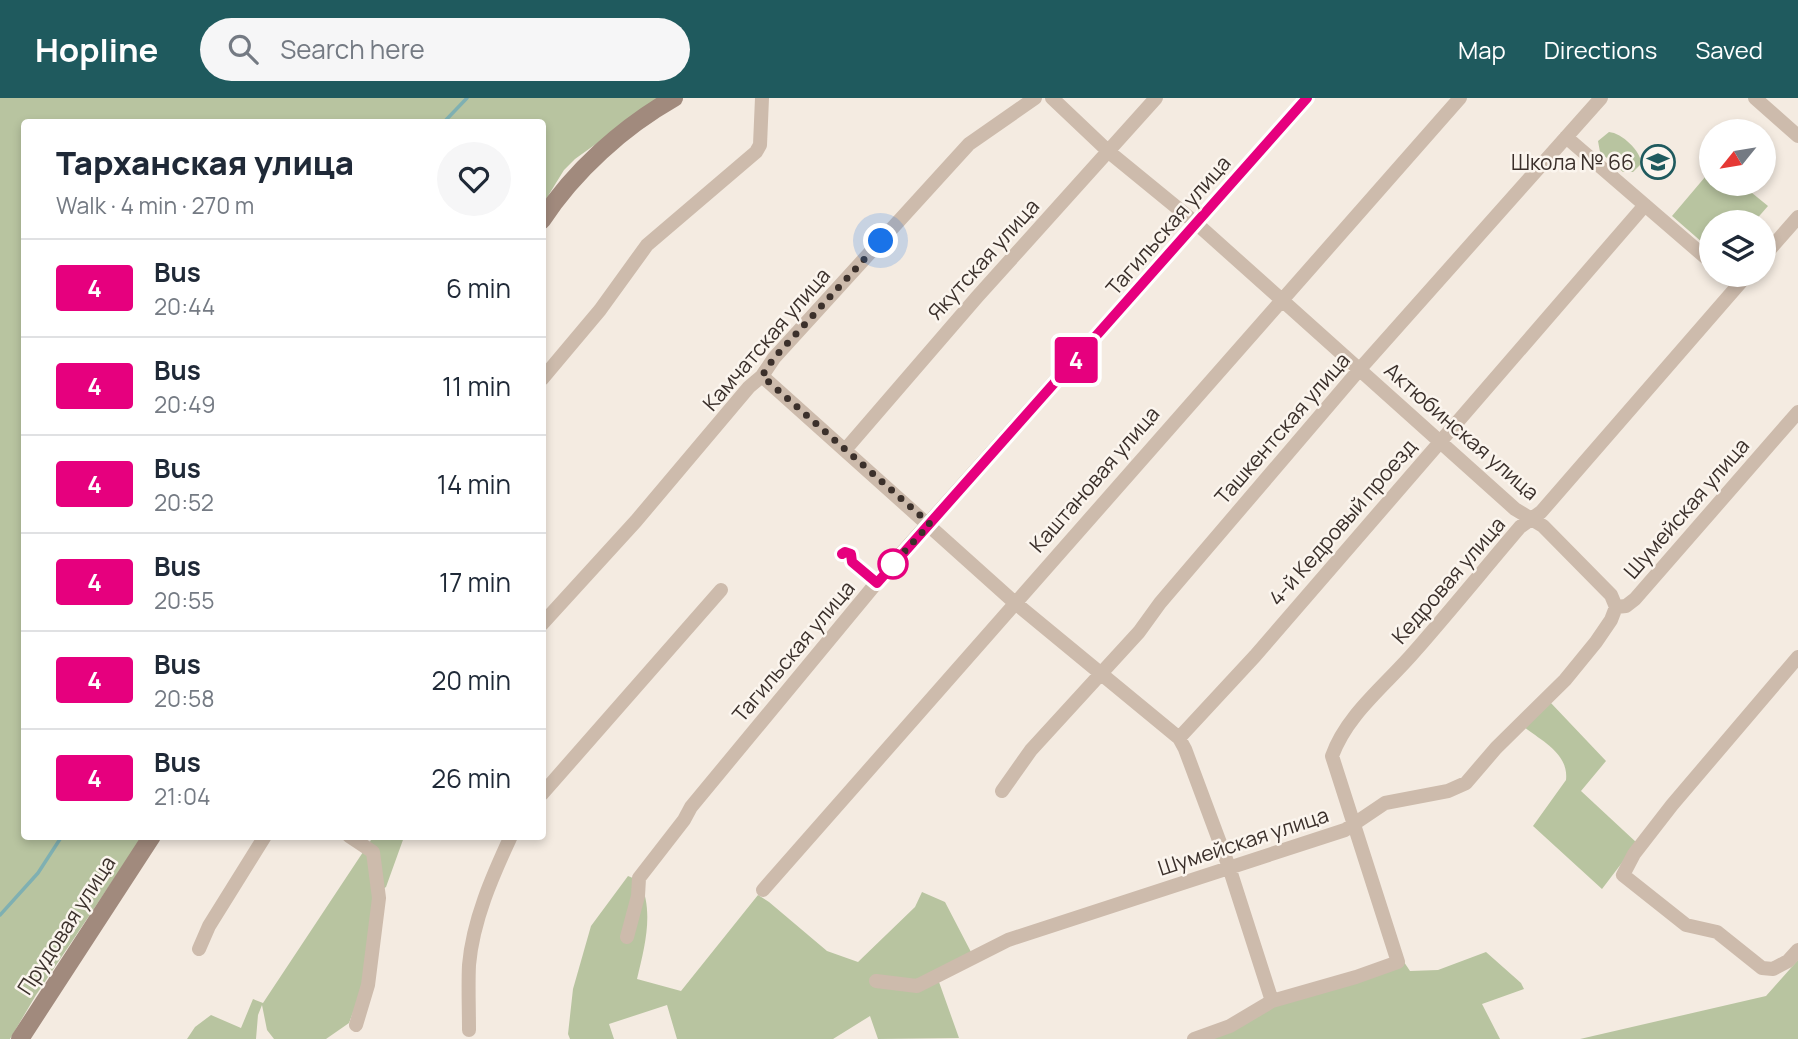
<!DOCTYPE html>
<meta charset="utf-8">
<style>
:root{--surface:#fff;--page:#f6f6f7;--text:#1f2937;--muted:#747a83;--line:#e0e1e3;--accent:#1f5a5e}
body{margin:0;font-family:Manrope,sans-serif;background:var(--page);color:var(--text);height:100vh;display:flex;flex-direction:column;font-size:26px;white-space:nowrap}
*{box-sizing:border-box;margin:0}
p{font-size:23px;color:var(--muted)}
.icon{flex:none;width:38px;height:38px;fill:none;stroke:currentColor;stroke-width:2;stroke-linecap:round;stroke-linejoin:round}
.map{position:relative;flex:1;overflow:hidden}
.drawer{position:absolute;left:21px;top:21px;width:525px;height:721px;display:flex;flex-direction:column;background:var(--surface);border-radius:7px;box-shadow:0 4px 10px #0003}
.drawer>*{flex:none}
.badge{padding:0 14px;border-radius:5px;font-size:24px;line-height:46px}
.needle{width:46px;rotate:240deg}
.controls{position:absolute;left:1699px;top:21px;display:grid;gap:14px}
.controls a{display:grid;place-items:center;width:77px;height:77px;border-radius:50%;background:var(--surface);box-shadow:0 4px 10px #0003;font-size:35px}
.you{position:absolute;width:35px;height:35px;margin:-18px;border:5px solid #fff;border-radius:50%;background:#1a73e8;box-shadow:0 0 0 10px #1a73e833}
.map>.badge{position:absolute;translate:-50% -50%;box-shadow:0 0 0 4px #fff}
.round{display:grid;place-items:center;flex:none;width:74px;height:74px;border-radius:37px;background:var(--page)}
.headline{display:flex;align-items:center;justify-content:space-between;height:119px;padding:0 35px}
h1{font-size:33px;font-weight:800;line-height:52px}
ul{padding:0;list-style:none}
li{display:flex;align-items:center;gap:21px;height:98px;padding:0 35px;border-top:2px solid var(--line)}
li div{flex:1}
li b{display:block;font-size:26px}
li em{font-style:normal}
li .badge{min-width:77px;font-weight:700;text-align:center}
header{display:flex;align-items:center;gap:42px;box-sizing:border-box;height:98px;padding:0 35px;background:var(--accent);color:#fff}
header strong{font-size:33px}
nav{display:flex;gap:38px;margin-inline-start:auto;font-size:24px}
.search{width:490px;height:63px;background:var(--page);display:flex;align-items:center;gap:18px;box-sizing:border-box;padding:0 24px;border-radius:38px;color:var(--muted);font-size:26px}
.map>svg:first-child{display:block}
</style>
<header>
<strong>Hopline</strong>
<div class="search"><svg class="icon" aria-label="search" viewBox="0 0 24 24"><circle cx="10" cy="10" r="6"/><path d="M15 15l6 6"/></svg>Search here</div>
<nav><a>Map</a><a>Directions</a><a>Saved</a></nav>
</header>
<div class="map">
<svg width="1798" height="941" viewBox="0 0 1798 941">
<rect width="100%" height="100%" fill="#f4ebe1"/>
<path fill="#b8c4a0" d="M0 0H660L575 61 564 72 543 106 542 24H24V738L142 739 36 897 10 941H0Z
M1609 34C1622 35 1642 54 1641 66L1633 74H1623L1600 54 1598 43Z
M1711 72 1712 86H1741L1768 108 1754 124H1712L1711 152 1672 118Z
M1550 604 1606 663 1581 693 1637 745 1602 791 1533 728 1566 682C1569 656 1542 643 1524 629Z
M373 739H404L386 789 375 796 364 885 349 925 326 941H274L267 932 262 907 258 917 256 941H187L195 929 211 917 241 930 253 901 263 905Z
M628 778 640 783C654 814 645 848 637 881L681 893 758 797 769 804 827 853 858 864 915 809 922 794 945 804 971 854 939 884 959 940 878 941 870 918 833 941H677L667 907 609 926 614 941H570L568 936 573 891 591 828Z
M1486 854 1521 885 1524 891 1482 906 1500 941H1209L1266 905 1404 864 1410 873 1438 872Z
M1798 862V941H1580L1766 898Z"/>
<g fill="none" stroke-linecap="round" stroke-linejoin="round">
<path stroke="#7fb0b2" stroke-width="3.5" d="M444 24 467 0
M0 817 38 775 62 738"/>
<path stroke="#cdbbac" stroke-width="14" d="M1052 0 1109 54 1197 126 1515 411 1543 428 1611 497 1616 509
M1755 0 1798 38
M1566 39 1712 165
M1764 158 1798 119
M762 278 1014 504 1179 640 1185 651 1229 769 1272 903
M542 281 600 212 647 147 756 54 760 47 762 0
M845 352 977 199 1156 0
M542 526 636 423 749 289 762 278 774 260 969 46 1035 0
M1798 559 1672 707 1634 756 1623 777 1686 827 1717 834 1762 870 1773 871 1788 863 1798 852
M1179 640 1255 558 1645 107
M1002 693 1031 652 1139 534 1160 505 1359 272 1601 0
M542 696 721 492
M349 738 373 754 379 800 368 887 356 927
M763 792 1460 0
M627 839 638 798 639 780 684 722 691 709 892 466 1307 0
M199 851 209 828 265 738
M876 883 917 888 1008 842 1345 732 1385 705 1448 693 1466 685 1496 650 1565 582 1596 544 1611 522 1616 509 1626 508 1635 501 1798 314
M469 932C469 910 468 888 469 867 473 822 492 779 511 738
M1194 941 1230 928 1272 903 1356 879 1398 864 1332 658C1347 616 1386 587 1415 553 1451 512 1485 470 1520 429L1541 414 1747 177"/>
<path stroke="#a18a7d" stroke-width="18" d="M542 122C574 73 623 29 674 0
M20 941 152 738"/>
</g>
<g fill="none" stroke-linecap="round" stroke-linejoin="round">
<g stroke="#fff" stroke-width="16">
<path id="line" d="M842 456 845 454 851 456 852 464 877 485 1307 0"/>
</g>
<use href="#line" stroke="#e6007e" stroke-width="10"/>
<path stroke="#3b302b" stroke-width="7" stroke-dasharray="0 12.6" d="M881 143 774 260 762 278 930 426 893 466"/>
</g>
<defs>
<g id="school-ring" transform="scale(1.75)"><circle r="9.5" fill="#fbf5ee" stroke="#1f5a5e" stroke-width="1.5"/><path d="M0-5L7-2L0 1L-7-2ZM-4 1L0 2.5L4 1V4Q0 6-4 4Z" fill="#1f5a5e"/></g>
</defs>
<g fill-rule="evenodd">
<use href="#school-ring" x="1658" y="64"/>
</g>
<circle fill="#fff" stroke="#e6007e" stroke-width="3.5" cx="893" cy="466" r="14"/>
<g text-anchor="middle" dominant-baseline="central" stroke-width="5" stroke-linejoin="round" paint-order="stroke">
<g font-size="21" fill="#3b302b" stroke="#fbf5ee" text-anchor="end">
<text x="1634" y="64">Школа № 66</text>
</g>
<g font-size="21" fill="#3b302b" stroke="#fbf5ee">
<text transform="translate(1168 127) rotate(-49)">Тагильская улица</text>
<text transform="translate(983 161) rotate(-48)">Якутская улица</text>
<text transform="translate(766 241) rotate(-49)">Камчатская улица</text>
<text transform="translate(1282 330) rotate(-49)">Ташкентская улица</text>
<text transform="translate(1462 333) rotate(41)">Актюбинская улица</text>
<text transform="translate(1094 381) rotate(-49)">Каштановая улица</text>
<text transform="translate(1686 410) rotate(-49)">Шумейская улица</text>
<text transform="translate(1342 424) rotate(-49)">4-й Кедровый проезд</text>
<text transform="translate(1448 482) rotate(-49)">Кедровая улица</text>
<text transform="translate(793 553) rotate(-50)">Тагильская улица</text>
<text transform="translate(1243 743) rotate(-18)">Шумейская улица</text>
<text transform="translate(66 827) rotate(-57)">Прудовая улица</text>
</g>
</g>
</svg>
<div class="controls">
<a><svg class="needle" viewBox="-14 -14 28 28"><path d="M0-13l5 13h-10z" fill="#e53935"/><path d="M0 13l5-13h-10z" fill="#747a83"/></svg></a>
<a><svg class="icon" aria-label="layers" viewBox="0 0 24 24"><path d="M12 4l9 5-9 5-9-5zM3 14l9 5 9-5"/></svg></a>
</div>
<div class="you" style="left:881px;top:143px"></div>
<b class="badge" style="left:1076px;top:262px;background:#e6007e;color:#fff">4</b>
<section class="drawer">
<div class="headline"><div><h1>Тарханская улица</h1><p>Walk · 4 min · 270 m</p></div><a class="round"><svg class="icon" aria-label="heart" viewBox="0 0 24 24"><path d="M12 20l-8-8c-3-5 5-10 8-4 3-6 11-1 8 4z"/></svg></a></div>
<ul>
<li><span class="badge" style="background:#e6007e;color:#fff">4</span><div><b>Bus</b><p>20:44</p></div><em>6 min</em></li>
<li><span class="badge" style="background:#e6007e;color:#fff">4</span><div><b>Bus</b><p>20:49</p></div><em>11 min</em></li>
<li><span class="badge" style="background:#e6007e;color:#fff">4</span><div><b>Bus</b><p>20:52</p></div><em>14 min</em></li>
<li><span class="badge" style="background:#e6007e;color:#fff">4</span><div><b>Bus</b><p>20:55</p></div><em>17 min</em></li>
<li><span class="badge" style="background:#e6007e;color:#fff">4</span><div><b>Bus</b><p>20:58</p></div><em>20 min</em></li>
<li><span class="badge" style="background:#e6007e;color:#fff">4</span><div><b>Bus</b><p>21:04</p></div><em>26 min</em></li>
</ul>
</section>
</div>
